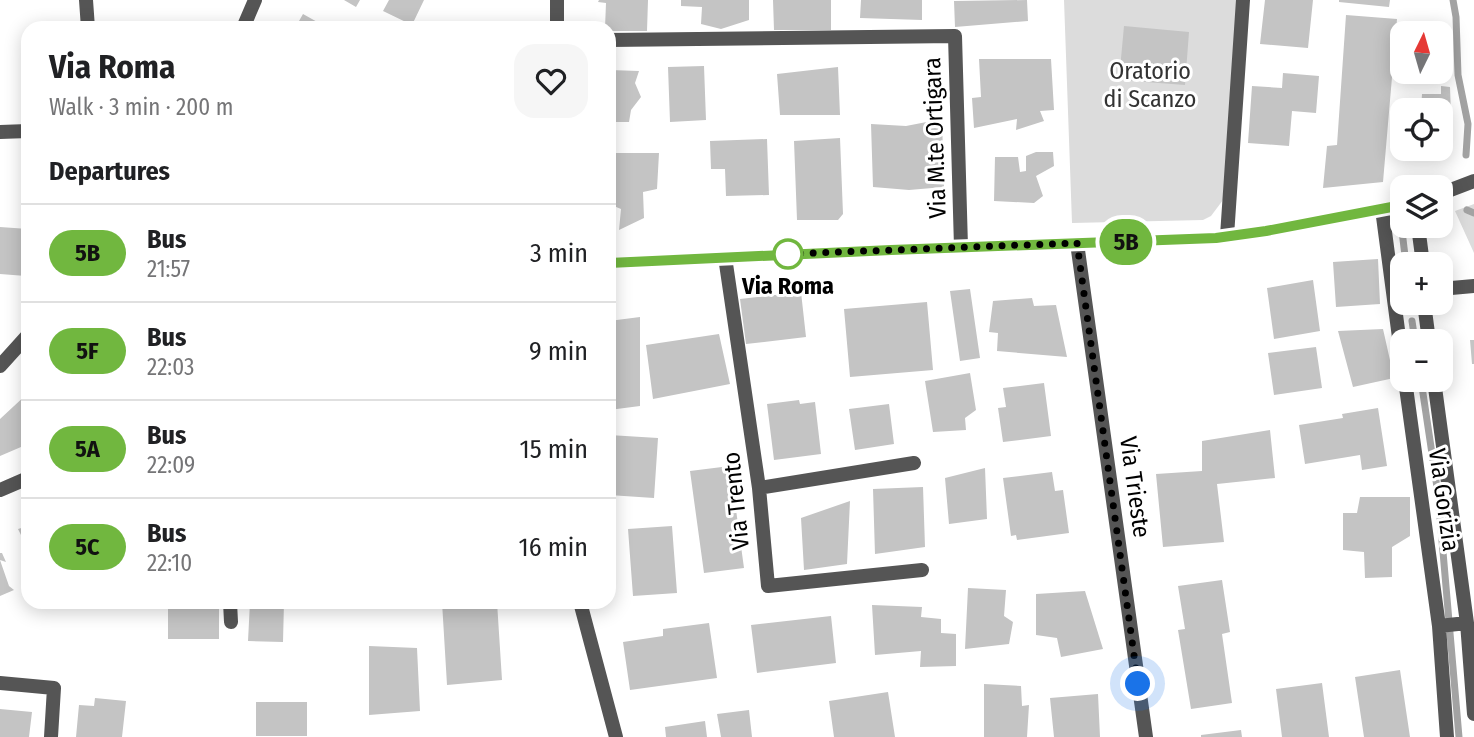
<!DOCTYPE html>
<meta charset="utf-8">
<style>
:root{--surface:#fff;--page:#f6f6f6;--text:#202124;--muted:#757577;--line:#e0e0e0}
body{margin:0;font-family:"Fira Sans Condensed",sans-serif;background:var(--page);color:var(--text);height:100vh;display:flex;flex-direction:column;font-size:26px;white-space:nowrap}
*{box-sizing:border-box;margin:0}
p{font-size:23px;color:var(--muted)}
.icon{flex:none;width:38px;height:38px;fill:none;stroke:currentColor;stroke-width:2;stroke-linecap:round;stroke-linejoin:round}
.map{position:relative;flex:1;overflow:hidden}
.side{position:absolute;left:21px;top:21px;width:595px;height:588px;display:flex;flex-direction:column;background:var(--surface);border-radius:21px;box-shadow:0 4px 18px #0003}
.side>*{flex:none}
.badge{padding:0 14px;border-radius:23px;font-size:24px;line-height:46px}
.needle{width:46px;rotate:5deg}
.fabs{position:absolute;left:1390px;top:21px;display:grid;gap:14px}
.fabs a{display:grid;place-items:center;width:63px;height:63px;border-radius:14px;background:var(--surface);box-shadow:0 4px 18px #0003;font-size:35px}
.you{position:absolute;width:35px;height:35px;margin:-18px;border:5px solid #fff;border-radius:50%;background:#1a73e8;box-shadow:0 0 0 10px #1a73e833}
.map>.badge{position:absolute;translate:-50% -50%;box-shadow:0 0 0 4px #fff}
h2{padding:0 28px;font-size:26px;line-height:63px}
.round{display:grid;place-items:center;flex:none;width:74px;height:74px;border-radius:21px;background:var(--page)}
.head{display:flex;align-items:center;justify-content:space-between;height:119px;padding:0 28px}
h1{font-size:33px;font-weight:700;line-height:52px}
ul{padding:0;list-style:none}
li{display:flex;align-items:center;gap:21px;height:98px;padding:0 28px;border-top:2px solid var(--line)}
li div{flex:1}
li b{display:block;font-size:26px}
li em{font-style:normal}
li .badge{min-width:77px;font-weight:700;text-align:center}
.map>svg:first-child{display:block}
</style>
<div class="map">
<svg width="1474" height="737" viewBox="0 0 1474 737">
<rect width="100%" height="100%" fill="#fff"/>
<path fill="#dcdcdc" d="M1064 0H1238L1226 196 1211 216 1203 220 1072 223Z
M1474 204V253L1455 211Z"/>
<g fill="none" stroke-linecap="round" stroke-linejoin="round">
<path stroke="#a3a3a3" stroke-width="7" d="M1453 0 1456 17 1458 75 1468 124 1466 155
M1467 210 1474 213
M1402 231 1406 264
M1412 321 1415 341
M1421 380 1438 494 1459 737"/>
</g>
<path fill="#c4c4c4" d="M344 0H360L356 7Z
M389 0H424L412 25 383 11Z
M599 0H648L647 31H609V28H605L606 3 598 2Z
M681 0H749V20L721 29 701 24 702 7 681 6Z
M773 0H831V30H774Z
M861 0H922V20L860 18Z
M1027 0 1028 21 955 27 954 1Z
M1265 0H1313L1308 48 1260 44Z
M1339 0H1390L1389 7 1339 2Z
M303 14 328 28H295Z
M1346 15 1397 19 1383 182 1323 188 1327 146 1337 145Z
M119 21 165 22V28H119Z
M1124 26 1189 32 1185 85 1119 80Z
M979 59H1051L1054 110 1040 111 1044 121 1016 130 1017 119 974 128 972 98 981 97Z
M704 66 706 120 670 122 668 67Z
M838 67 840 115H780L777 74Z
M609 70 639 71 635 83 641 97 631 110 629 122H609Z
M1283 73 1319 76 1316 113 1292 111 1289 146 1248 143 1252 86 1282 88Z
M1441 86 1450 87 1452 143 1440 144V110H1421L1422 94H1441Z
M1402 111V148L1394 149 1395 112Z
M942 119 944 187 909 190 873 187 871 124 906 126Z
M840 138 843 214 838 220H797L794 141Z
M767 139 769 195 726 196 725 169H711L710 141Z
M1036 152H1053L1054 166 1036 176 1043 196 1034 203 994 201 995 157H1018L1020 172 1026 171V156Z
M609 153H659L657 189 643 192 644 218 619 230 621 209 609 204Z
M0 227 28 229 26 276 0 274Z
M1378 259 1380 304 1336 307 1333 262Z
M1313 280 1320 331 1274 339 1267 288Z
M970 289 980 358 960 361 950 291Z
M801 292 806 337 746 344 740 299Z
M1032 298 1034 306 1056 305 1067 357 997 351 998 333 989 332 993 301Z
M927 302 933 370 850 377 844 309Z
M640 317V406L609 410V321Z
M1383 329 1394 378 1353 387 1338 331Z
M719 334 730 384 653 399 646 345Z
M1470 340H1474V364H1472Z
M1316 347 1322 388 1274 395 1268 353Z
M970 373 976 410 965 418 966 430 933 432 925 381Z
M1044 383 1051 436 1003 442 998 408 1006 407 1003 388Z
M28 393V444L0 456V419Z
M799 400 800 404 815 402 821 454 774 460 767 404Z
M889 404 894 444 855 450 849 409Z
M1378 408 1387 466 1362 470 1360 455 1305 464 1299 425 1343 418 1342 414Z
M1270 430 1275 478 1217 484 1224 542 1163 547 1156 474 1202 471V441Z
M609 435 658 438 654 498 609 495Z
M730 466 744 568 704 573 690 471Z
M985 468 987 519 949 524 945 478Z
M1052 472 1055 491 1063 490 1069 533 1017 540 1016 535 1011 536 1003 478Z
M923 487 925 547 875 554 873 489Z
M1360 497H1410V536L1392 547V577L1365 578 1364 552 1343 550V513H1357Z
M850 501 847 564 804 570 801 518Z
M28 526V549L18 529Z
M672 526 677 593 633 596 628 529Z
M0 553H2L6 562 0 560 9 586 14 590 0 596Z
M1222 580 1230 632 1222 634 1232 703 1191 709 1178 630 1185 629 1178 586Z
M968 588 1006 590 1004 616 1013 622 1009 644 965 649Z
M1085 591 1103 649 1061 657 1057 638 1036 635V594Z
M168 602H219V639H168Z
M250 602H284L283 642 248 641Z
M370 602H418V606L370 609Z
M442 602H497L502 680 447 685Z
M872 605 922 607 921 617 941 619V633L956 634V666L920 667 921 651 875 655Z
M831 616 836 663 757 673 751 625Z
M709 623 717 678 630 690 623 642 663 636V629Z
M369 646 417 648 420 711 369 715Z
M1400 670 1410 737H1364L1355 677Z
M1322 683 1329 737H1282L1276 689Z
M984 684 1021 686 1022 706 1029 705 1027 737H984Z
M888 692 895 737H834L829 701Z
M1098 694 1100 737H1054L1050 698Z
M95 698 126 701 122 737H76L79 705 94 706Z
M256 702H307V736H256Z
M0 709 32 712 29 737H0Z
M749 710 752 737H721L717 714Z
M705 721 707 737H666L665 727Z
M1241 730 1242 737H1201V735Z"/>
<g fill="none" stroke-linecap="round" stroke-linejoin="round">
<path stroke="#555" stroke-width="14" d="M86 0 88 28
M557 0V28
M243 28 255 0
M609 40 955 36 961 247
M0 132 28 131
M1382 209 1402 360
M1418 226 1423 264
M1227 236 1243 0
M1077 243 1146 737
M725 257 759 488 768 586 922 570
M1440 289 1474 286
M1424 303 1429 341
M0 366 28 335
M1405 380 1439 626 1447 737
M1434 380 1467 623 1474 714
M759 488 914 463
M230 602 231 622
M580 602 616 737
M1439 626 1467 623
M0 683 54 688 51 737"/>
<path stroke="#555" stroke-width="14" d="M1440 194 1474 181
M609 263 891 250 1216 238 1266 231 1402 205
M0 490 28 478"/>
</g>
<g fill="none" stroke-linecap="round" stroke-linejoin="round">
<g stroke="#fff" stroke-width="16">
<path id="line" d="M609 263 891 250 1216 238 1266 231 1402 205"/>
</g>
<use href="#line" stroke="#71b73f" stroke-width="10"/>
<path stroke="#000" stroke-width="7" stroke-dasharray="0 12.6" d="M788 254 1077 243 1138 684"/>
</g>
<circle fill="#fff" stroke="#71b73f" stroke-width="3.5" cx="788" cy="254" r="14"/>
<g text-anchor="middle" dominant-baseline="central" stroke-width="6" stroke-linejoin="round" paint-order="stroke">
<g font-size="24" fill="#333" stroke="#fff">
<text x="1150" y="71">Oratorio<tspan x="1150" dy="28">di Scanzo</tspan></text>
</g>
<g font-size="24" fill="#000" stroke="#fff">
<text transform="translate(935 138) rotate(-92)">Via M.te Ortigara</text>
<text transform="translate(1135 487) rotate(82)">Via Trieste</text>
<text transform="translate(1444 500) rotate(82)">Via Gorizia</text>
<text transform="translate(736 501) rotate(-96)">Via Trento</text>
</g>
<g font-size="24" font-weight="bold" fill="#000" stroke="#fff">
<text x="788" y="286">Via Roma</text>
</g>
</g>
</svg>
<div class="fabs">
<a><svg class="needle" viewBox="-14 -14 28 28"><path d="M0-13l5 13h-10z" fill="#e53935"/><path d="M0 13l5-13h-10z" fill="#757577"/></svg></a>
<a><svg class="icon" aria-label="locate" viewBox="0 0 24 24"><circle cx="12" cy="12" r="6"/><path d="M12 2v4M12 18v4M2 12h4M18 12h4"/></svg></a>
<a><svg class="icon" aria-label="layers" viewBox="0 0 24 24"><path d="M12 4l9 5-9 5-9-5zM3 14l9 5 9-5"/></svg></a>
<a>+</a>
<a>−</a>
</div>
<div class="you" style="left:1138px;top:684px"></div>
<b class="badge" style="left:1126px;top:242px;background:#71b73f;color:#111">5B</b>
<section class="side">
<div class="head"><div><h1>Via Roma</h1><p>Walk · 3 min · 200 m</p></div><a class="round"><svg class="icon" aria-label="heart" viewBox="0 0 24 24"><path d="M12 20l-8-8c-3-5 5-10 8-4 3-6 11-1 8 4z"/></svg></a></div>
<h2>Departures</h2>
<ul>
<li><span class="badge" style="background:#71b73f;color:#111">5B</span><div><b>Bus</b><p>21:57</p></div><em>3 min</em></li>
<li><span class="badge" style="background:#71b73f;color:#111">5F</span><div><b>Bus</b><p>22:03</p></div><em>9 min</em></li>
<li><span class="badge" style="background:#71b73f;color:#111">5A</span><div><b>Bus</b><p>22:09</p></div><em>15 min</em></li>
<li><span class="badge" style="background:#71b73f;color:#111">5C</span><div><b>Bus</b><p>22:10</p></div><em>16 min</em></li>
</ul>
</section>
</div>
